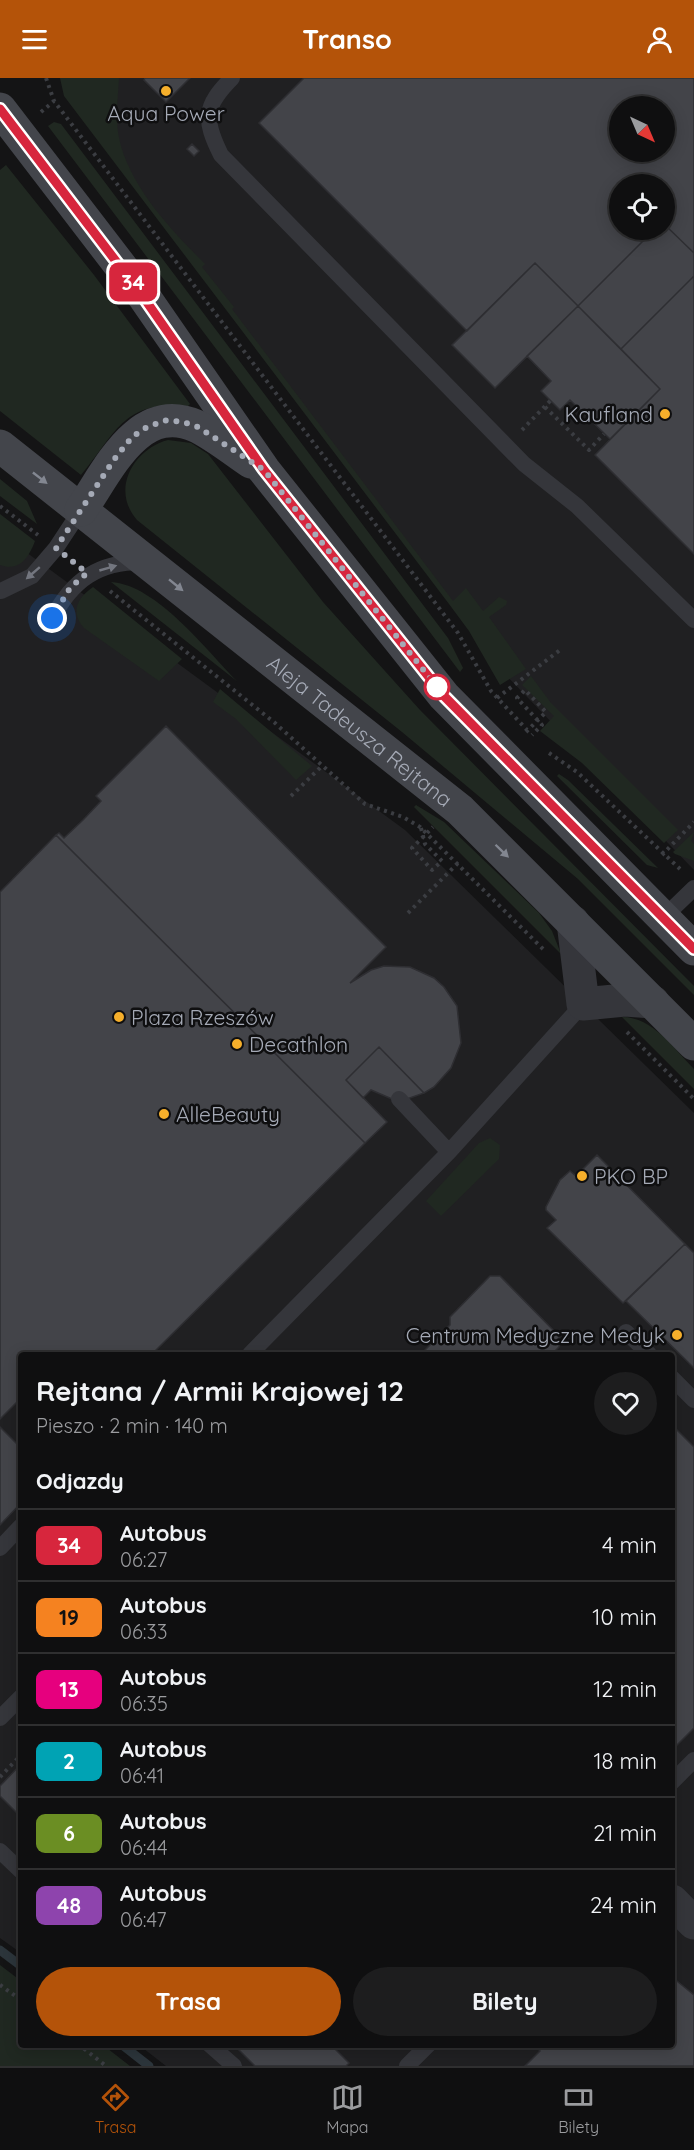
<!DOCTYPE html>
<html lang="pl">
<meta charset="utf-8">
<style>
:root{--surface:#0f0f10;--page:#1d1d1e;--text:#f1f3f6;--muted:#9b9c9f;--line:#2f2f30;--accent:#b45309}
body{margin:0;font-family:Quicksand,sans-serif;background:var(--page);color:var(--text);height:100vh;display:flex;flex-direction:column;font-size:22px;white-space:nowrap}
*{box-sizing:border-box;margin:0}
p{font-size:20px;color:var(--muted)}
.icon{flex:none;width:33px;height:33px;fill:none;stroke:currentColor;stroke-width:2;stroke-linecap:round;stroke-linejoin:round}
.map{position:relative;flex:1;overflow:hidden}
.drawer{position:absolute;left:18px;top:1274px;width:657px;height:696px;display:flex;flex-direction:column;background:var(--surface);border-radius:6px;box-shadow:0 3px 15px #0003,0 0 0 2px var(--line)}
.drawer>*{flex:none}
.badge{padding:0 12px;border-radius:9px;font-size:21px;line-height:39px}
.needle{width:39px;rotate:136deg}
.fabs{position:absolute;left:609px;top:18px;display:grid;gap:12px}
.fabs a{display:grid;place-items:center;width:66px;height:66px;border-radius:50%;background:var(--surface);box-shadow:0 3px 15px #0003,0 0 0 2px var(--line);font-size:30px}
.you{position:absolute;width:30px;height:30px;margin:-15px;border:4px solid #fff;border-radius:50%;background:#1a73e8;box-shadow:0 0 0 9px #1a73e833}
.map>.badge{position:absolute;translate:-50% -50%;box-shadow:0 0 0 3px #fff}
h2{padding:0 18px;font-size:22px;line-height:54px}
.round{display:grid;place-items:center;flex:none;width:63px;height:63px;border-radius:32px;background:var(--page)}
.headline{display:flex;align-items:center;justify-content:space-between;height:102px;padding:0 18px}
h1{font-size:28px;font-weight:700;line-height:45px}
.button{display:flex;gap:12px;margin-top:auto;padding:12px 18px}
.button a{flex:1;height:69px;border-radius:36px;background:var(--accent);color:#fff;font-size:24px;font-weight:700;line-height:69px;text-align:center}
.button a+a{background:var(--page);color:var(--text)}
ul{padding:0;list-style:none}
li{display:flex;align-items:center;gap:18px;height:72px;padding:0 18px;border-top:2px solid var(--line)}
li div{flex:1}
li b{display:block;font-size:22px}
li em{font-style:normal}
li .badge{min-width:66px;font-weight:700;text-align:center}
header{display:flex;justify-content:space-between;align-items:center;height:78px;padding:0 18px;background:var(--accent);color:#fff;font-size:27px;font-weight:700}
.tabs{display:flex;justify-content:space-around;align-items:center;height:84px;border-top:2px solid var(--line);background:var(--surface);font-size:16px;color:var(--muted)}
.tabs a{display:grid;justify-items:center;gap:3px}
.tabs .selected{color:var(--accent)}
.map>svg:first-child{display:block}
</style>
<header><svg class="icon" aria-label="menu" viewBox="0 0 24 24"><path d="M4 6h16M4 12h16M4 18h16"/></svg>Transo<svg class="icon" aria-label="person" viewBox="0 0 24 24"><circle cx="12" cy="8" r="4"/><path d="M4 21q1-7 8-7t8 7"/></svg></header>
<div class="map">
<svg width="694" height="1988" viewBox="0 0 694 1988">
<rect width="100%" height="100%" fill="#141415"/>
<path fill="#202022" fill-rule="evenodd" d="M60 0H694V792L504 595 171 154ZM620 28H664V74H620ZM620 106H664V152H620Z
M0 455 405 752 694 1035V1988H166L139 1967 672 1966V1276H21V1875L0 1860Z"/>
<path fill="#202821" d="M60 0H119C118 20 115 40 119 60 129 108 172 153 205 186L202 189 234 229 232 231 453 523 466 510 483 533 499 519 507 523 506 527 489 539 526 591 500 607 469 553 449 526 64 18Z
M54 44 61 46 448 560 463 590 460 594 48 48Z
M6 87 94 197 190 326 188 328C122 322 116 356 81 397L0 333V92Z
M168 362 191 365 208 376 323 524 420 632 694 908V917L578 801 402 654 137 442C110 411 134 371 168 362Z
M0 401 27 423 37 446 0 418Z
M0 436 35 463C29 479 20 494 0 487Z
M111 504C157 507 206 572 238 604Z
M93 509 182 581 159 603 84 550C70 534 77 520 93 509Z
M531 598 551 625 678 752 664 765 582 685 540 653 554 638 522 607Z
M220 611 312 688 296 702 236 641 213 624Z
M559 696 568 702 658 790 647 787 557 698Z
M416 727 444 744 539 835 552 853 561 876 414 729Z
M694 754 691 763 694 766V783L675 776 673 774Z
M622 939C653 939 674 971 694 991V1011Z
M490 1060 500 1067 499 1081 441 1138 426 1123 479 1065Z
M0 1887 21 1903V1966L103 1967 130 1988H0Z"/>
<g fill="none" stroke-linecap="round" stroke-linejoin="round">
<path stroke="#2c353b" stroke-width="9" d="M0 1872 21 1888
M121 1966 149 1988"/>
</g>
<path fill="#434449" stroke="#2e2e32" stroke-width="1.5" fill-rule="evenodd" d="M145 0H190L166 24 144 2Z
M304 0H694V175L664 146V106H620V152H654L578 228 535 185 467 253 259 45ZM620 28H664V74H620Z
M192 66 199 73 194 78 187 71Z
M664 146 694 175V198L621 271 578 228 654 152H664Z
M535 185 578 228 495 310 452 267Z
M694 198V476L595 377 660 311 621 271Z
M578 228 660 311 610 361 570 322 560 332 541 313 551 303 527 278Z
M166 648 386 869 350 905 371 892 384 888 410 889 434 900 444 909 457 928 461 965 451 990 434 1009 424 1015 379 969 346 1002 387 1044 365 1065 56 757 59 755 64 760 83 742 101 723 96 718Z
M56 757 365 1065 152 1276H21V1320L0 1341V814Z
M379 969 424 1015 407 1021H392L371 1012 363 1020 346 1002Z
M597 1077 685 1166 623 1225 547 1150 556 1142 546 1132V1129L560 1102 570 1093 576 1098Z
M685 1166 694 1175V1290L626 1223Z
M490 1198H500L559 1258V1269L552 1276H421L450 1247V1239Z
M672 1347 694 1369V1650L672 1672Z
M0 1349 21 1370V1425L0 1447Z
M21 1686V1739L0 1718V1708Z
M672 1899 694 1917V1988H525L540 1973 534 1966H672Z
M233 1966H330L349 1985 346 1988H255Z"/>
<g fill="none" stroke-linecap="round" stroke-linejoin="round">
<path stroke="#3b3d42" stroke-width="4" stroke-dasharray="3 4.5" stroke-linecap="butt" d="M46 0 54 23 458 555 491 613 527 652
M41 34 54 23
M545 329 589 372 604 356
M522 352 551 322
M0 428 38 457
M110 513 275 645 365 726 403 739 420 749 543 871
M497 620 560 572
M526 654 546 634 525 612 517 620 542 647 532 657
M549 675 577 694 680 791
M291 718 323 687
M421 750 425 766 442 783 432 792 412 770 433 749
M662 777 694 744
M408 835 458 785
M627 954 694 1021
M0 1699 21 1677
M0 1907 21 1922
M78 1966 106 1988"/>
<path stroke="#35363b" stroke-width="16" d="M232 0C204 28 203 41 221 77L524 386 577 428 694 542
M1 513 32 498 56 470 81 432
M52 541C72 502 99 483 144 484
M663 840 694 810
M399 1021 449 1074
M626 1254 649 1276
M250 1276 449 1074 583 926
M672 1300 694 1322
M0 1470 21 1448
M0 1640 21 1619
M672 1704 694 1682
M0 1773 21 1793
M209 1966 234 1988
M407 1988 429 1966"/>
<path stroke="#35363b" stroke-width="33" d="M573 844 583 926 625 922 653 924
M672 1823 694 1845"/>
<g stroke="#43454b" stroke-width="33">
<path d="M0 31 145 220 264 392 444 618 694 871"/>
<path id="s1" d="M0 368 460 732 694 966"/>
<path d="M81 432C108 393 138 323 196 348 215 357 233 372 251 384"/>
</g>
</g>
<defs><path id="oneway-solid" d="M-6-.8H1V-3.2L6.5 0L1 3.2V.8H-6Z" transform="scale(1.5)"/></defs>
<g fill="#838791">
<use href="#oneway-solid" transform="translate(40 400) rotate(38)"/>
<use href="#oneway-solid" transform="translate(176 507) rotate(39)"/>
<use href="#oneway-solid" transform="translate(502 773) rotate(44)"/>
</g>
<g fill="#73767f">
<use href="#oneway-solid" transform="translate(108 490) rotate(-16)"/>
<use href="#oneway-solid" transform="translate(33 495) rotate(139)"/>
</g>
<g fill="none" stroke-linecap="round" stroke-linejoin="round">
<g stroke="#fff" stroke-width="14">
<path id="line" d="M0 31 144 220 264 392 444 618 694 871"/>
</g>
<use href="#line" stroke="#d7263d" stroke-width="9"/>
<path stroke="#a5aab6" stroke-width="6" stroke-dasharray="0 10.8" d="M52 540 70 510 87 495 56 470 113 383 132 359 147 349 167 342 183 344 198 349 264 392 437 609"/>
</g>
<g fill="#f6af2b" stroke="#0f0f10" stroke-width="2">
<circle cx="166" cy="13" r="6"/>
<circle cx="665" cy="336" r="6"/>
<circle cx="119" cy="939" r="6"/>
<circle cx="237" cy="966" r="6"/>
<circle cx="164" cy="1036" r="6"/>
<circle cx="582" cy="1098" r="6"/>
<circle cx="677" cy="1257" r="6"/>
</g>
<circle fill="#fff" stroke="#d7263d" stroke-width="3" cx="437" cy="609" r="12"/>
<g text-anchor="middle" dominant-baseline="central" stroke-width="5" stroke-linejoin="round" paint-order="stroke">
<g font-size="21" fill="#a5aab6" stroke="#0f0f10" text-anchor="start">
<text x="166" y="35" text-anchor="middle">Aqua Power</text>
<text x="653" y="336" text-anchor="end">Kaufland</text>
<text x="131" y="939">Plaza Rzeszów</text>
<text x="249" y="966">Decathlon</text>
<text x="176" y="1036">AlleBeauty</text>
<text x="594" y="1098">PKO BP</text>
<text x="665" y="1257" text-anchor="end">Centrum Medyczne Medyk</text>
</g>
<g font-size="21" fill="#a5aab6" stroke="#0f0f10">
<text stroke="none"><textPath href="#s1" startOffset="459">Aleja Tadeusza Rejtana</textPath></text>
</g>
</g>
</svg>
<div class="fabs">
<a><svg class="needle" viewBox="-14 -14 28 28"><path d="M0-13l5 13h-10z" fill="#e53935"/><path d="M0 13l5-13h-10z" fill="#9b9c9f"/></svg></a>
<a><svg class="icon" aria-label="locate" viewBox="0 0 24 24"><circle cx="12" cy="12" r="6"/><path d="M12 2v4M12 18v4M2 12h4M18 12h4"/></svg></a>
</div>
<div class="you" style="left:52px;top:540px"></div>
<b class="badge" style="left:133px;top:204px;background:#d7263d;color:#fff">34</b>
<section class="drawer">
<div class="headline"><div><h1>Rejtana / Armii Krajowej 12</h1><p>Pieszo · 2 min · 140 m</p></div><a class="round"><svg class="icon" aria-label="heart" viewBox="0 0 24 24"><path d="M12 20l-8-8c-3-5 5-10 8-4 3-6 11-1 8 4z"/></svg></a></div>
<h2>Odjazdy</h2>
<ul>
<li><span class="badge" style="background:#d7263d;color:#fff">34</span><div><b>Autobus</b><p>06:27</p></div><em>4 min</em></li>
<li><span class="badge" style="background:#f58220;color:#111">19</span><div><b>Autobus</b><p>06:33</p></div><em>10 min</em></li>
<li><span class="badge" style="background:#e6007e;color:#fff">13</span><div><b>Autobus</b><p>06:35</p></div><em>12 min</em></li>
<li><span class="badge" style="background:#00a3b4;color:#fff">2</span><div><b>Autobus</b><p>06:41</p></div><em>18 min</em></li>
<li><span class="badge" style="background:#6b8e23;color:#fff">6</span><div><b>Autobus</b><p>06:44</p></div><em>21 min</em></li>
<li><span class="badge" style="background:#8e44ad;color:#fff">48</span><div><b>Autobus</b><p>06:47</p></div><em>24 min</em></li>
</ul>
<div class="button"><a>Trasa</a><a>Bilety</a></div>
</section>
</div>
<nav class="tabs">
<a class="selected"><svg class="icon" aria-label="directions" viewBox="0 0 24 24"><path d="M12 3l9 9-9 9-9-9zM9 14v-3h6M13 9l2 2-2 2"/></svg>Trasa</a>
<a><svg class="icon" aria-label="map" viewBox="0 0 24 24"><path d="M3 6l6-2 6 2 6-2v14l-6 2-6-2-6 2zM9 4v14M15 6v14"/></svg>Mapa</a>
<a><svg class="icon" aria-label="tickets" viewBox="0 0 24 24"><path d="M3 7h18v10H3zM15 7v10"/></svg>Bilety</a>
</nav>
